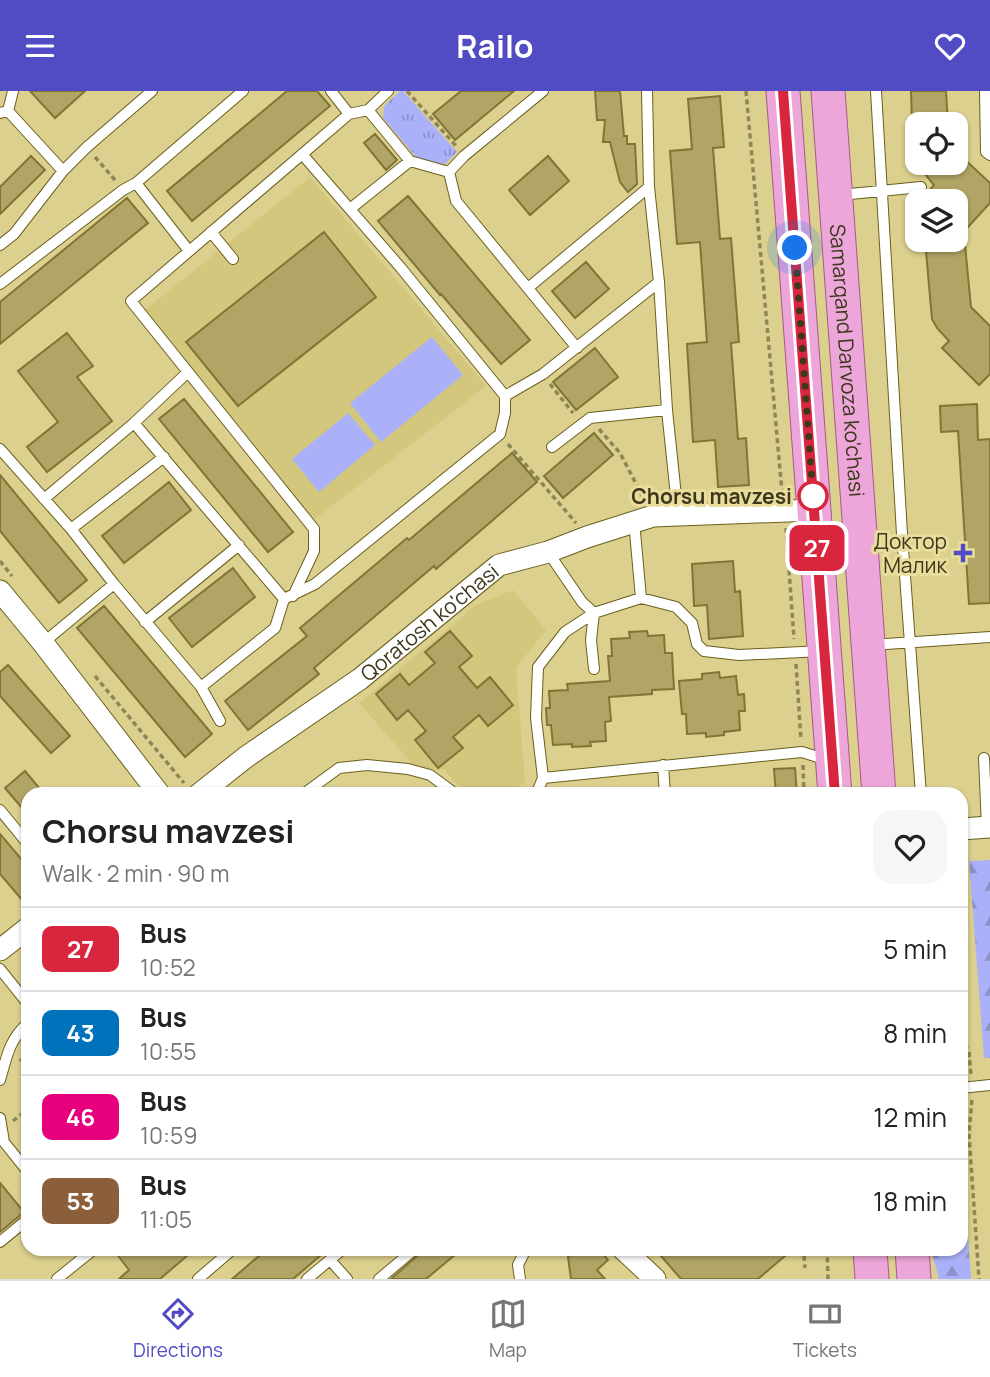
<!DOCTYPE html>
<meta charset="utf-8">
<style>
:root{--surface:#fff;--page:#f6f6f6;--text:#222;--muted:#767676;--line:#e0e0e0;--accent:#514cc3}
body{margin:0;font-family:Manrope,sans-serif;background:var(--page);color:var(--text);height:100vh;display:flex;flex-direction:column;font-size:26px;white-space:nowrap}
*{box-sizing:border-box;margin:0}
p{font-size:23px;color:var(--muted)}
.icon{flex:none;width:38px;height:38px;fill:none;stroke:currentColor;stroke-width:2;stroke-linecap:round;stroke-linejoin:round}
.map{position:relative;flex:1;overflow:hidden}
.panel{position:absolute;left:21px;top:696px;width:947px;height:469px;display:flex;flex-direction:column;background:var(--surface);border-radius:21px;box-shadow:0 2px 5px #0004}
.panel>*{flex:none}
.badge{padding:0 14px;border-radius:10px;font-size:24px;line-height:46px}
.fabs{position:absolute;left:905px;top:21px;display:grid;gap:14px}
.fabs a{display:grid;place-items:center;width:63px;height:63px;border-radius:14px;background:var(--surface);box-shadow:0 2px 5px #0004;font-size:35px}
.you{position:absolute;width:35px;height:35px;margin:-18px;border:5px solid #fff;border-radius:50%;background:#1a73e8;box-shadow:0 0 0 10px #1a73e833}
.map>.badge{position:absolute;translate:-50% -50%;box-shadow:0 0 0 4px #fff}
.round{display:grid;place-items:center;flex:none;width:74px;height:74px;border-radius:21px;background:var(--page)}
.summary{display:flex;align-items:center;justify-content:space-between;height:119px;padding:0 21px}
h1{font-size:33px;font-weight:700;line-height:52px}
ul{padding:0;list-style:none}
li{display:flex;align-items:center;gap:21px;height:84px;padding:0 21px;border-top:2px solid var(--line)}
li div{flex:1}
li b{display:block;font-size:26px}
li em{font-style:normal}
li .badge{min-width:77px;font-weight:700;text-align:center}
header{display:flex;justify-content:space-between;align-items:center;height:91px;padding:0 21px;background:var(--accent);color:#fff;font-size:32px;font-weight:700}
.dock{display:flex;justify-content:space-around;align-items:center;height:98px;border-top:2px solid var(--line);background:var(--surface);font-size:19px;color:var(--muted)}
.dock a{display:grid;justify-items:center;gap:4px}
.dock .active{color:var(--accent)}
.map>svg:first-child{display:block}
</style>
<header><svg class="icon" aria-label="menu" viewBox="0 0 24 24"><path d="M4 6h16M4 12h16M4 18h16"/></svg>Railo<svg class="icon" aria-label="heart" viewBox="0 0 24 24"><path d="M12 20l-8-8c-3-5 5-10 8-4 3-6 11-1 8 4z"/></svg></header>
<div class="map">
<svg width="990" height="1188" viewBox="0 0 990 1188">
<defs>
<pattern id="forest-firs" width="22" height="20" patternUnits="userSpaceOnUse" patternTransform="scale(1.75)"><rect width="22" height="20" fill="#aab1f8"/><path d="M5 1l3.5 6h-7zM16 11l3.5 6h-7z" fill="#8c91c8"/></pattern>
<pattern id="park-tufts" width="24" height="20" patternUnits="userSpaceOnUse" patternTransform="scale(1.75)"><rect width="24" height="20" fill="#aab1f8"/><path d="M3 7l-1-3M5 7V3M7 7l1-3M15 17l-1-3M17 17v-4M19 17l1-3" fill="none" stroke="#8c91c8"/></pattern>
</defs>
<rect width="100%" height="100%" fill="#dcd08e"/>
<path fill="#d3c67d" d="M310 86 486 295 314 429 145 219Z
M513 499 546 539 516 577 525 691 510 703H467L444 679 415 676 359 612 476 514Z"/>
<path fill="#aab1f8" d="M432 246 463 284 381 351 350 312Z
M348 322 375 354 319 401 292 368Z"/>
<path fill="url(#forest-firs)" d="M990 769V967H984L969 770Z
M961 1043 971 1188H939L931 1159 961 1158Z"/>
<path fill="url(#park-tufts)" d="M400 0H403L457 61 444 74 416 66 383 27 384 15Z"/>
<path fill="#b1a565" stroke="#817536" stroke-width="2" d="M30 0H85L55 27Z
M287 0H317L330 15 192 130 167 100Z
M461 0H514L455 49 433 23Z
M595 0H620L624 45H627V53H635L637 93 628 101 620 91 610 51H603L605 29H597Z
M911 0H946L948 33H912Z
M720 5 724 56 713 57 720 148 731 147 739 251 731 252 738 348 746 347 749 394 718 396 715 349 693 351 687 253 707 251 700 151 677 153 670 60 692 58 688 8Z
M375 43 397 69 386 79 364 52Z
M31 65 45 79 0 123V96Z
M548 65 569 90 530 124 509 99Z
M961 65 990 92V112L956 149H959L965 154 971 216 990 235V283L979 294 942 257 949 250 937 237 932 228 925 149H956V110H937L927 102 934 94 916 72H934L944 83Z
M408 105 530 249 501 273 441 203 440 204 378 130Z
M127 107 148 132 0 253V211Z
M324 141 376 206 238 315 186 251Z
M586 171 609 198 575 227 552 200Z
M67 242 93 275 77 286 112 330 47 381 27 356 58 331 18 280Z
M595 257 618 286 576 319 553 291Z
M184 308 293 441 268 461 159 328Z
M977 313 978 349 990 348V512L969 513 958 340 941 341 940 315Z
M594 342 613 364 563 407 544 385Z
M512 362 537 391 436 478 434 475 314 577 319 583 248 639 225 610 307 545 300 537 407 447 409 449Z
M0 384 87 489 59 512 0 440Z
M169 391 191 419 124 472 102 445Z
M733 470 735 501 740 500 743 545 709 548 707 514 694 515 692 473Z
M233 477 255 506 192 556 169 527Z
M104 515 212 643 185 666 77 537Z
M450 540 472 565 459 576 477 597 490 586 513 614 488 635 479 624 453 646 463 657 438 677 415 649 426 640 408 619 397 629 376 603 400 583 409 594 435 572 425 561Z
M647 540 648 545 664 544 665 562H672L674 598 652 599V603L609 606 611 630 605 631 606 650 590 651 591 655 572 656V653L553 654 551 634H547L546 617H550L549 600 568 599 567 593 610 590 608 565H612L611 548 630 547 629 541Z
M8 574 70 645 51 662 0 605V581Z
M719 581 720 587 736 585 738 604 744 603 745 620H739L740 639 724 641V644L706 646V642L687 643 686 623H682L679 590 702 588V583Z
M795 677 797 704H776L774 678Z
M25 680 45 704H28V724L5 697Z
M0 743 28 776V816L0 783Z
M0 1092 24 1121 0 1141Z
M113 1158H195L160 1188H119L129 1179Z
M267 1158H328L293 1188H232Z
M425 1158H462L426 1188H391Z
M576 1158H599L608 1169 597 1179 605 1188H571L568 1166Z
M655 1158H793L758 1188H681Z"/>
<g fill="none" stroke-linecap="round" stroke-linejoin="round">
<g stroke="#6a5f1d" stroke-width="12">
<path id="service" d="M331 0 349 23
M647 0 649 96 659 191 667 319 678 424
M876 0 902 443 921 704
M985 0 986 61 990 64
M368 19 410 70 449 81 456 110 577 257
M8 20 13 0
M0 22 8 20 63 80 87 56 152 0
M302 63 401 177 505 305
M449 81 464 65 543 0
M136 92 189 160
M840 104 921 96
M350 118 410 70
M211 141 233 168
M0 154 14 143 63 80
M0 193 123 99 136 92 243 0
M528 197 649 96
M134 332 188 281
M552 356 590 327 667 319
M0 358 71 438 114 493 201 596 220 630
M44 408 134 332 284 508
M634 430 641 507
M71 438 164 366
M548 461 582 511 594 522
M293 505 314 460V438L131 210 349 23 368 19 388 0
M145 531 239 454
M43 552 114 493
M871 554 990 546
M594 578 591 549 594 522
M201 596 275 537 284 508 315 493 500 343 505 322V305L543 283 659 191
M984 667 987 736
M663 674 665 704
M543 687 536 627 538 576 565 541 594 522 641 507 676 516 692 532 697 553 704 560 739 564 822 560
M302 704 339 677 367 674 408 678 430 684 457 704
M536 704 543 687 802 661 827 669
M0 719 28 753
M0 878 28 913
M0 989C7 965 9 949 28 932
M961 997 990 994
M0 1027 4 1051 28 1081
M0 1151 28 1128
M330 1169 347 1188
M57 1188 94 1158
M198 1188 233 1158
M307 1188 343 1158
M379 1188 415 1158
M520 1188 518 1174 526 1158"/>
</g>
<g stroke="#6a5f1d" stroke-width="23">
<g id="minor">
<path d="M0 500 43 552 160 704"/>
<path id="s1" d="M198 704 246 666 360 588 499 474 548 461 587 446 653 425 814 419"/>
<path d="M961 738 990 736"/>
<path d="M0 859 28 837"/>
<path d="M623 1158 655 1188"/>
</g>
</g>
<g stroke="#a75986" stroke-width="35">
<g id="primary">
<path d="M783 0 835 704"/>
<path id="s2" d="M828 0 879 704"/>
<path d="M870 1158 872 1188"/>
<path d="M912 1158 914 1188"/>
</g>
</g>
<path stroke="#8e8657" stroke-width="3.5" stroke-dasharray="5 3.5" stroke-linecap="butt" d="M407 0 456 55
M746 0 782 401
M95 66 115 89
M550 293 573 322
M599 338 620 362 644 408
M508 353 576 432
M786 437 794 548
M0 470 12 485
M796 573 801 649
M95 585 184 692
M803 674 804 704
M961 946 969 961 971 984
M20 968 28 976
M972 1009 969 1043 979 1188
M13 1030 28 1018
M799 1158 804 1165 805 1177
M827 1158 828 1188"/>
<use href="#service" stroke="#fff" stroke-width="10"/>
<use href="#minor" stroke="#fff" stroke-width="21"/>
<use href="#primary" stroke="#eca6d9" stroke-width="33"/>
</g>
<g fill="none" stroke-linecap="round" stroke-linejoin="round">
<g stroke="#fff" stroke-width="16">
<path id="line" d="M783 0 835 704"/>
</g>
<use href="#line" stroke="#d7263d" stroke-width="10"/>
<path stroke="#3d381d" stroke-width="7" stroke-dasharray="0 12.6" d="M795 157 813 405"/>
</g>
<circle fill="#fff" stroke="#d7263d" stroke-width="3.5" cx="813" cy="405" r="14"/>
<path fill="#514cc3" stroke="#e9dd9b" stroke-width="2.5" d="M959.5 451.5h7v7h7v7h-7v7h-7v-7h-7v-7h7z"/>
<g text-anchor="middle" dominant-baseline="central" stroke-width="6" stroke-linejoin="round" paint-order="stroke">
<g font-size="21" fill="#3d381d" stroke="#e9dd9b">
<text stroke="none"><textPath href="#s2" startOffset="270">Samarqand Darvoza ko'chasi</textPath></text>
<text stroke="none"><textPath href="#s1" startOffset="289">Qoratosh ko'chasi</textPath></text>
</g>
<g font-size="21" font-weight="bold" fill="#3d381d" stroke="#e9dd9b" text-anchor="end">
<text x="792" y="405">Chorsu mavzesi</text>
</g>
<g font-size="21" fill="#3d381d" stroke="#e9dd9b" text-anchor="end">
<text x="947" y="450">Доктор<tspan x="947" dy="24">Малик</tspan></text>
</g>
</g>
</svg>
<div class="fabs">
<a><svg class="icon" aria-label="locate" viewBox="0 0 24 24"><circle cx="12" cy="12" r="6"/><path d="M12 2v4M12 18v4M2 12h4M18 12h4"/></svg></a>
<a><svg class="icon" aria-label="layers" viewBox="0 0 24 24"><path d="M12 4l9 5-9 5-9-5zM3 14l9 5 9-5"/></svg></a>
</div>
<div class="you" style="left:795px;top:157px"></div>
<b class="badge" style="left:817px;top:457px;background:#d7263d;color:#fff">27</b>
<section class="panel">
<div class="summary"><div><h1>Chorsu mavzesi</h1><p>Walk · 2 min · 90 m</p></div><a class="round"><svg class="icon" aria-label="heart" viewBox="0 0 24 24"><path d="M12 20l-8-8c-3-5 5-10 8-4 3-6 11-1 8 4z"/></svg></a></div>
<ul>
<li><span class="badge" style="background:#d7263d;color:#fff">27</span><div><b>Bus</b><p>10:52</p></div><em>5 min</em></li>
<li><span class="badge" style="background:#0072bc;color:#fff">43</span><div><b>Bus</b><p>10:55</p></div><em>8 min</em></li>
<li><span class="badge" style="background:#e6007e;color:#fff">46</span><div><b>Bus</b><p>10:59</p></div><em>12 min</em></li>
<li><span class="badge" style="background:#8b5e3c;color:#fff">53</span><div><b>Bus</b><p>11:05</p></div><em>18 min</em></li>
</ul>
</section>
</div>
<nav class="dock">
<a class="active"><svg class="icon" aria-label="directions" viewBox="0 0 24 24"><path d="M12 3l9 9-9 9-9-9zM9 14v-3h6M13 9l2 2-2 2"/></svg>Directions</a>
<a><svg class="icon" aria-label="map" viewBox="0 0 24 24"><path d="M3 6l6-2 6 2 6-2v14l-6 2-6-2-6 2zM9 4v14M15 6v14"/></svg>Map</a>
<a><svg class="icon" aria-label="tickets" viewBox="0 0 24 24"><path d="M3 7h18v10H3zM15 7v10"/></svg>Tickets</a>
</nav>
